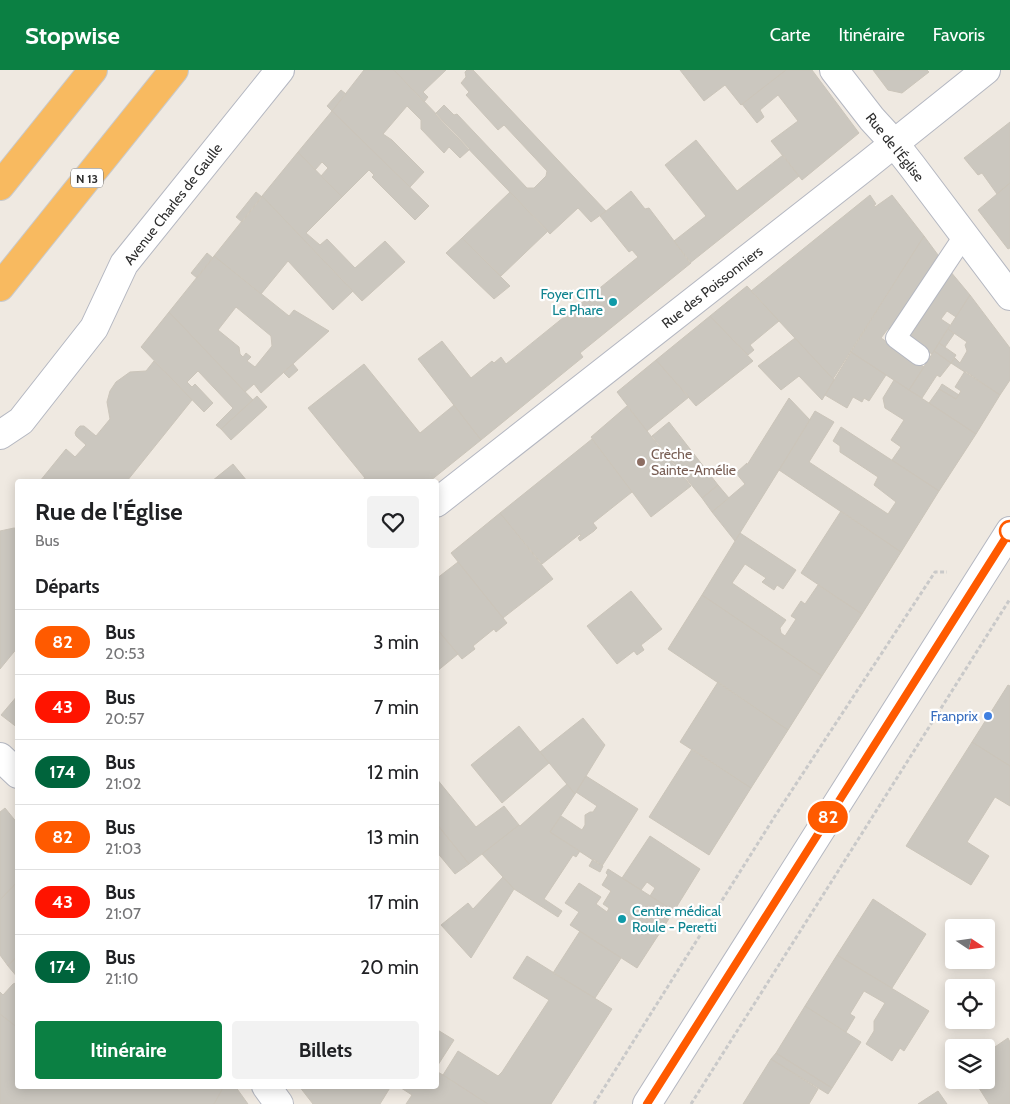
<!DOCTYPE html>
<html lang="fr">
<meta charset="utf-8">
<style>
:root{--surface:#fff;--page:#f2f2f2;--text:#202124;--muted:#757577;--line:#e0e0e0;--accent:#0b8043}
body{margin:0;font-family:Cabin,sans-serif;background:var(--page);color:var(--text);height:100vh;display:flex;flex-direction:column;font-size:19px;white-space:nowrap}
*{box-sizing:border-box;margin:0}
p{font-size:16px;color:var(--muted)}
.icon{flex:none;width:28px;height:28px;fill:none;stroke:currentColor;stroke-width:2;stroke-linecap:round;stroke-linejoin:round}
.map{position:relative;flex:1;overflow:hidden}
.drawer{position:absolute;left:15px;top:409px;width:424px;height:610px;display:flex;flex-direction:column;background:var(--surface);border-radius:5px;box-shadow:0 2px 12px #0003}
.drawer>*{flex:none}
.badge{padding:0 10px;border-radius:16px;font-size:18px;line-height:32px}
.needle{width:32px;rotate:103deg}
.tools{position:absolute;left:945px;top:849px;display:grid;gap:10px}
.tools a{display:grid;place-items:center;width:50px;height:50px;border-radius:5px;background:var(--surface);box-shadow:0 2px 12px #0003;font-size:25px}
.map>.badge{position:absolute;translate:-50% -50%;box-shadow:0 0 0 2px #fff}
h2{padding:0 20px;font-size:19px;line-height:45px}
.round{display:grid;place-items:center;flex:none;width:52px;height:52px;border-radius:5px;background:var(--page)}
.headline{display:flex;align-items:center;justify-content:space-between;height:85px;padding:0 20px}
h1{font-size:24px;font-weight:700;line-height:38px}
.cta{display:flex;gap:10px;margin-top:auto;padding:10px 20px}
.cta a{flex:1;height:58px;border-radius:5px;background:var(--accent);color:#fff;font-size:20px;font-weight:700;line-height:58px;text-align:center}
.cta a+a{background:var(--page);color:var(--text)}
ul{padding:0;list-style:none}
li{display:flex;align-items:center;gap:15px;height:65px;padding:0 20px;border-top:1px solid var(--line)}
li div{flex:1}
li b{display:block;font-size:19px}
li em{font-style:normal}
li .badge{min-width:55px;font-weight:700;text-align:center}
header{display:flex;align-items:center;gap:30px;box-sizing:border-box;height:70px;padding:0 25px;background:var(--accent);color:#fff}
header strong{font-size:24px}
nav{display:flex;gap:28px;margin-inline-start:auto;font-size:18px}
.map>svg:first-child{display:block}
</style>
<header>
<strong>Stopwise</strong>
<nav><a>Carte</a><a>Itinéraire</a><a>Favoris</a></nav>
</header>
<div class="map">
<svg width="1010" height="1034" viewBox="0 0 1010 1034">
<rect width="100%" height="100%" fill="#efe9e1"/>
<path fill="#cbc7bf" stroke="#cbc5ba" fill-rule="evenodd" d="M364 0H394L470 79 460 88 449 77 444 83 421 59V50L407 36 383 64 392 70 424 102 410 117 332 41Z
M394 0H446L423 22 428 27 424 32Z
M467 0H473L606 141 591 152 578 138 550 164 435 44 444 35 454 45 457 44 527 118H534L546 106 547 101 504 55 498 60 466 25 469 22 461 13 466 7 465 2Z
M680 0H786L741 35 725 15 704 31Z
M786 0H812L859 63 802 110 771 71 798 51 778 25 760 40 764 47 757 53 742 34Z
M873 0H927L929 2 902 23 888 20Z
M341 20 346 24 332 41 327 36Z
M332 41 429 136 415 150 372 107 374 105 369 100 342 127 321 106 328 98 322 92 315 100 298 82Z
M1010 52V113L997 124 982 103 978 105 964 88Z
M696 70 737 121 783 85 799 106 690 193 674 171 706 146 665 95Z
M298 82 342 127 306 163 320 175 327 169 355 198 385 171 405 192 362 231 262 126Z
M1010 113V178L1008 179 978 140Z
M631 121 645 139 649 138 652 142 691 193 580 283 583 287 481 370 418 289 442 271 471 308 492 291 494 293 501 287 506 294 638 187 632 180 629 182 600 146Z
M256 122 262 127 242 152 236 147Z
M510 122 548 161 501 206 462 168Z
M870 125 876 134 874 135 875 137 892 125 924 166 833 309 751 221Z
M262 126 353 221 333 240 288 191 261 224 214 186Z
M924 166 938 185 895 255 887 260 881 268 924 297 909 320 851 282Z
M462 168 510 216 494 229 446 183Z
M207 183 213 188 197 208 191 203Z
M214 186 289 246 294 240 329 261 261 323 254 314 245 322 169 242ZM236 237 271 266 272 276 255 297 247 291 251 287 246 283 243 287 240 284 239 277 218 260Z
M950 201 970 225 956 247 947 241 941 249 950 255 932 284 913 273 908 264Z
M747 216 779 251 750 275 754 280 748 285 710 246Z
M970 225 1010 278V310L1000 325 951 293 955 288 960 293 967 281 965 275 967 272 948 259Z
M169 242 253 330 221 359 216 355 233 338 198 301 187 312 192 317 195 314 213 333 204 342 141 277Z
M710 246 753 291 696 336 656 290Z
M948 259 954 264 945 277 939 273Z
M795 268 834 310 822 330 799 306 781 320 758 296Z
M939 273 956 285 951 293 934 281Z
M934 281 951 293 940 307 937 305 922 328 909 320Z
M851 282 886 305 869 331 864 328 862 332 853 327 847 338 825 325Z
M656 290 689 327 647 361 617 322Z
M154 291 192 330 127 411H40L66 379 75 387 86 375 76 366 75 363 77 359 80 356H84L96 366 110 349 107 332 110 321 116 312 130 302 146 301Z
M293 294 298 300 289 308 283 302Z
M364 294 420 363 454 335 481 370 430 411H361L365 408 308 338Z
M965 301 1000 325 976 364 929 333 939 319 956 329 961 321 955 317Z
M894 310 976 364 939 421 892 390 901 377 891 370 904 350 885 338 883 328Z
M942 314 959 325 956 329 939 319Z
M257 326 267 337 231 370 221 359Z
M789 328 810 350 735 471 712 442 745 414 736 403 747 393V395Z
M627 336 691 416 651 447 591 367Z
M815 341 834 352 809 392 888 444 896 432 874 415 878 407 840 382V376L833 371 841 357 939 421 901 482 779 400Z
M669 352 718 415 702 428 652 366Z
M592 369 632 422 593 453 597 458 594 461 580 471 578 468 581 465 580 464 542 494 500 443Z
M233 394 247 411H212Z
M718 415 729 428 712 442 702 428Z
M841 441 901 482 862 544 801 503Z
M500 443 553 509 503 548 451 483Z
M14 458 18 459V577L0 599V461Z
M740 463 796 500 783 519 777 515 774 520 762 512 766 508 745 494 732 513 786 550 780 558 781 563 785 566 796 549 791 546 801 531 805 534 818 515 862 544 822 606 702 525Z
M458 492 507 553 496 562 494 559 473 576 475 579 462 589 436 558V509Z
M631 521 662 559 641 575 644 580 637 585 634 581 617 594 587 556Z
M702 525 822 606 788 660 668 579Z
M436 558 458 584 436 602Z
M718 612 788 660 751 718 680 672Z
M1008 615 1010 616V696L972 672Z
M18 625V658L1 645Z
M583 648 605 675 575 724 540 682Z
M519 656 549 693 502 733 471 695Z
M972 672 1010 696V736L995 727 967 772 989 786 971 815 906 776Z
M692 679 751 718 709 785 649 747Z
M586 706 638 739 602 796 550 762 561 746 582 760 585 755V745L590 742H593L597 736 576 722Z
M436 708 476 757 504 736 519 755 469 794 436 753Z
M567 714 575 724 550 762 580 781 576 787 573 785 544 829 562 841 558 847 514 819 482 784 519 755 520 756Z
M5 738 18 754V811L0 830V742Z
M436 753 469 794 455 804 436 781Z
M650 766 700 799 674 841 650 826 655 818 647 812 641 820 622 808Z
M593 789 603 796 600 802 589 796Z
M608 799 674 841 637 898 570 855 579 842 565 833 579 813 601 827 596 834 607 842 609 838 603 834 611 821 602 815 608 805 606 803Z
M503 807 514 819 471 888 441 855 468 833 473 839Z
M18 811V885L8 896 0 885V830Z
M873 829 926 864 892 918 837 885Z
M580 861 621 888 595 928 553 903Z
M18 885V908L8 896Z
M837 885 929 941 904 981 900 978 892 991 866 974 874 961V951L885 933 864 921 850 944 855 947 846 962 805 936Z
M527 886 612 939 551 1034H488L443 1005 458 981 498 1006 502 1002 549 930 513 908Z
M18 912V958L0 944V922L3 925 13 914Z
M805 936 861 972 832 1018 776 983Z
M0 944 18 958V1016H224L214 1034H0Z
M436 959 454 970 436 998Z
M1008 968 1010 972V1034H989L974 1010H986V990L992 986 989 981Z
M776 983 832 1018 828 1024 771 989Z
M771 989 818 1019 809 1034H743Z
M436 1001 443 1005 488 1034H406L412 1025 398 1016H436Z
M224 1016H235L248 1034H214Z
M299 1016H391L380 1034H313Z
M938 1021 947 1034H918Z"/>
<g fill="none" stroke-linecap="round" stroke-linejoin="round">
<g stroke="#b4b7c1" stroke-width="22">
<path id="service" d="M919 285 896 268 964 166"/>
</g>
<g stroke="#b4b7c1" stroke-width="30">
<path id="minor" d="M834 0 872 49 894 73 912 96 1010 226
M0 365 21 351 94 258 124 194 280 0
M436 433 866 96 986 0
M0 687 18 704
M266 1016 279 1034
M647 1034 1010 461"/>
</g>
<g stroke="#c9c9c9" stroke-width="30">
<path id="trunk" d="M0 116 93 0
M0 217 174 0"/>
</g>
<path stroke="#c9c9c9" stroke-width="3" stroke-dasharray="4 2.5" stroke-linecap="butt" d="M594 1034 775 746 935 502H947
M691 1034 1010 529"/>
<use href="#service" stroke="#fff" stroke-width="20"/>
<use href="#minor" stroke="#fff" stroke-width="28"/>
<use href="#trunk" stroke="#f8ba60" stroke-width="28"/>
</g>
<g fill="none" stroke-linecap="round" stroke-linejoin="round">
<g stroke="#fff" stroke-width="11">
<path id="line" d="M647 1034 1010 461"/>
</g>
<use href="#line" stroke="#ff5a00" stroke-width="8"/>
</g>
<g fill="#0f9aa8" stroke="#fff" stroke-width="2">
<circle cx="613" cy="232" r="5"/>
<circle cx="622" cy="849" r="5"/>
</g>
<circle fill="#8d6e63" stroke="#fff" stroke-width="2" cx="641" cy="392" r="5"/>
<circle fill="#fff" stroke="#ff5a00" stroke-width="2.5" cx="1010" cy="461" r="10"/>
<circle fill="#3f7fe0" stroke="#fff" stroke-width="2" cx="988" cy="646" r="5"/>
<g text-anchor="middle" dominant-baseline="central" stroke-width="4.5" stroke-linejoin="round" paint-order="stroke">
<rect fill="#fff" stroke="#6d6d6d" stroke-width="1" x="71" y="98.5" width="32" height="19" rx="4"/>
<g font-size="12" font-weight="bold" fill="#2e2e2e">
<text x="87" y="108">N 13</text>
</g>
<g font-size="14" fill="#2e2e2e" stroke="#fff">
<text transform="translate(895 77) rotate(51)">Rue de l'Église</text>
<text transform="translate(173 134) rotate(-52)">Avenue Charles de Gaulle</text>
<text transform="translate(712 217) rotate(-38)">Rue des Poissonniers</text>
</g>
<g font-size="14" fill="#0d838f" stroke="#fff" text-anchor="end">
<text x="603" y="224">Foyer CITL<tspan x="603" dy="16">Le Phare</tspan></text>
<text x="632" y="841" text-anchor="start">Centre médical<tspan x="632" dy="16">Roule - Peretti</tspan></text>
</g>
<g font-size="14" fill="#785e54" stroke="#fff" text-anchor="start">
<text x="651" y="384">Crèche<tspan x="651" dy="16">Sainte-Amélie</tspan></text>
</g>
<g font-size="14" fill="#366cbe" stroke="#fff" text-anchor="end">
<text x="978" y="646">Franprix</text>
</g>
</g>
</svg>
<div class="tools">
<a><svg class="needle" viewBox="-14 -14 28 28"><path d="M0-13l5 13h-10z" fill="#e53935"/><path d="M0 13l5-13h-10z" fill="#757577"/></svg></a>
<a><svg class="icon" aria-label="locate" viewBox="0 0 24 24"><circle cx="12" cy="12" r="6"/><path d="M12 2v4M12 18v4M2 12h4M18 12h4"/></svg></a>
<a><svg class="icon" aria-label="layers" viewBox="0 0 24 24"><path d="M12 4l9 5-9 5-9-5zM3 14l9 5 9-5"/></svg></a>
</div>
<b class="badge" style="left:828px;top:747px;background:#ff5a00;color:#fff">82</b>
<section class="drawer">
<div class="headline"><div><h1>Rue de l'Église</h1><p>Bus</p></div><a class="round"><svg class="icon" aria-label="heart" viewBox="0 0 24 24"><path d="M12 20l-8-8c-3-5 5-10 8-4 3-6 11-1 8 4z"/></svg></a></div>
<h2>Départs</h2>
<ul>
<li><span class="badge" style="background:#ff5a00;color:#fff">82</span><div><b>Bus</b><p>20:53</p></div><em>3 min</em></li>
<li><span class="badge" style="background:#ff1400;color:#fff">43</span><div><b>Bus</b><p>20:57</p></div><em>7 min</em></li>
<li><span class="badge" style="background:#00643c;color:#fff">174</span><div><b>Bus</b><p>21:02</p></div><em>12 min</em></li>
<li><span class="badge" style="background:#ff5a00;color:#fff">82</span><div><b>Bus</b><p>21:03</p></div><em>13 min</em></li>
<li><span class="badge" style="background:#ff1400;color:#fff">43</span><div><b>Bus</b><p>21:07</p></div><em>17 min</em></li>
<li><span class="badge" style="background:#00643c;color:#fff">174</span><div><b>Bus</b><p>21:10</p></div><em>20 min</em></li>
</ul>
<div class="cta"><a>Itinéraire</a><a>Billets</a></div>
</section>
</div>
